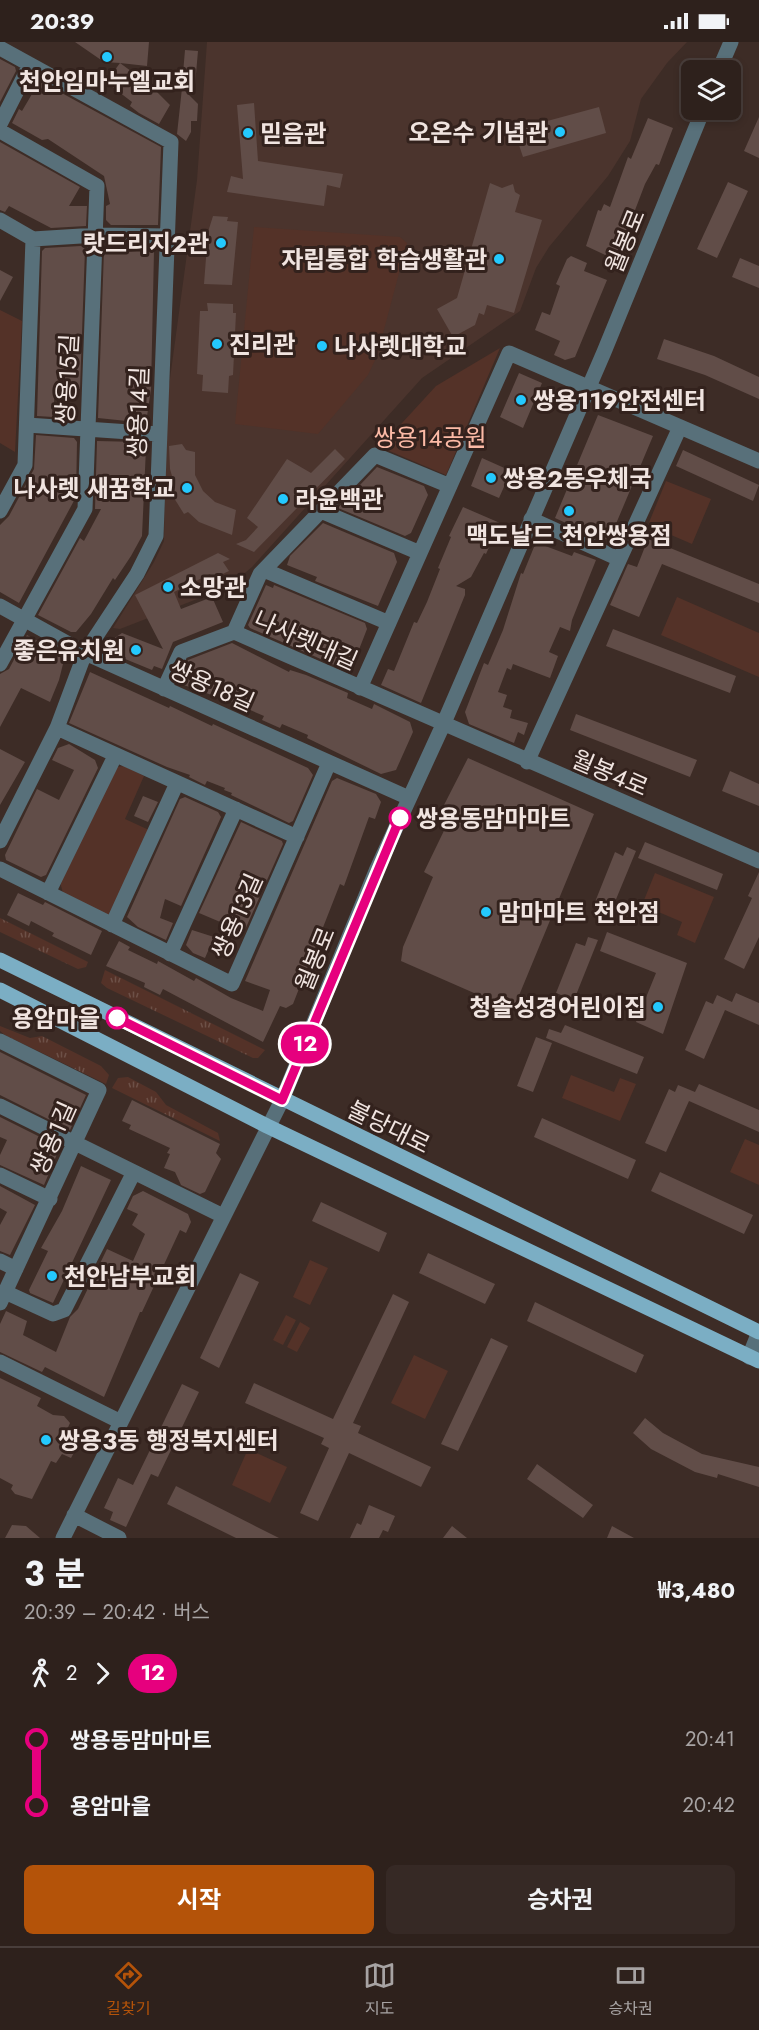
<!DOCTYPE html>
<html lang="ko">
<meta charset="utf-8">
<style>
:root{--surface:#2e211c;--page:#362925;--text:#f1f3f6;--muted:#a7a3a3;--line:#493e3b;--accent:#b45309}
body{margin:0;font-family:Jost,"Noto Sans KR",sans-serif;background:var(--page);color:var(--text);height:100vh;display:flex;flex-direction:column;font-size:22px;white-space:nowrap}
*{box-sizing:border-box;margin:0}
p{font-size:20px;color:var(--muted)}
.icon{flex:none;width:33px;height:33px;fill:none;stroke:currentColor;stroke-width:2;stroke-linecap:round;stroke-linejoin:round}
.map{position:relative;height:1496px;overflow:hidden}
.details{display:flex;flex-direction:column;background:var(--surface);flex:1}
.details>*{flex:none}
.badge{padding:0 12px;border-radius:20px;font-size:21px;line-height:39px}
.buttons{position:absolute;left:681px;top:18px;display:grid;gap:12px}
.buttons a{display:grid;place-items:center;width:60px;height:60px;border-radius:9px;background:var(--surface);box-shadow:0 3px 9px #0003,0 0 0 2px var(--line);font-size:30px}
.map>.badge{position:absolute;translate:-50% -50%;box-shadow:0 0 0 3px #fff}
.legs{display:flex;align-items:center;gap:9px;height:66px;padding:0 24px;font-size:20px}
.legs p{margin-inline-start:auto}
.overview{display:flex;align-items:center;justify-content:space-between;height:102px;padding:0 24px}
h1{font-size:33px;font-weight:700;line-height:45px}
.button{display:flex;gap:12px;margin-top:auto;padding:12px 24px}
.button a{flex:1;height:69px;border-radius:9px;background:var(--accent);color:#fff;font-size:24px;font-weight:700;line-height:69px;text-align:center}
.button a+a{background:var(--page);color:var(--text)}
ul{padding:0 24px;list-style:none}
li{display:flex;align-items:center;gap:21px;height:66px;font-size:22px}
li i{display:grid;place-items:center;width:9px;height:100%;margin:0 8px;background:currentColor}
li i::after{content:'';width:15px;height:15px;margin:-8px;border:4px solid;border-radius:50%;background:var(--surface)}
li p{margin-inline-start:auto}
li:first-child i{background:linear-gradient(#0000 50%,currentColor 0)}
li:last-child i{background:linear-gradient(currentColor 50%,#0000 0)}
.status{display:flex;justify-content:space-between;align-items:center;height:42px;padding:0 30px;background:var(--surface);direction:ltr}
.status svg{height:16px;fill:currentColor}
.dock{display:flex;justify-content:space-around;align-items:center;height:84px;border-top:2px solid var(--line);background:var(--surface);font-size:16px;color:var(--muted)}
.dock a{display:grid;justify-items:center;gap:3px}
.dock .on{color:var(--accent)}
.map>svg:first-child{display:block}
</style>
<div class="status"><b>20:39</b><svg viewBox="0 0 49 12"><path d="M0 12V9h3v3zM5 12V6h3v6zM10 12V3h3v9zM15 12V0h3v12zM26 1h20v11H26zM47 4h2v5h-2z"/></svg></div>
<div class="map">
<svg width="759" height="1496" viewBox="0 0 759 1496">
<defs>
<pattern id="grass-tufts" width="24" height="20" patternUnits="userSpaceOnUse" patternTransform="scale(1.5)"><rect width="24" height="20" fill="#543228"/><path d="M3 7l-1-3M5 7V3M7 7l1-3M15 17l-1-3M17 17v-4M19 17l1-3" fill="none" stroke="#6d5047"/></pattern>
</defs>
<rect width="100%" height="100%" fill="#3d2c26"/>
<path fill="#4b342d" d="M207 0H687L667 21 641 57 630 99 608 134 549 205 536 226 520 269 422 336 252 525 228 545 120 587 113 586 154 520 164 499 166 366 197 138Z"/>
<path fill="url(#grass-tufts)" d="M0 876 88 920 86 925 78 927 0 890Z
M105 928 265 1008 258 1016H253L107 946 101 941Z
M0 984 30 996 42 994 101 1024 109 1033 106 1042 5 993 0 989Z
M128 1035 156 1050 166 1063 218 1091 220 1099 112 1046 118 1036Z"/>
<path fill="#543228" d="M254 185 400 195 407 201 377 314 368 333 318 392 235 382Z
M0 268 22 279 15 410 0 401Z
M500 306 446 433 380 405 436 344Z
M666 439 711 457 692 502 648 483Z
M677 555 759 591V635L661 593Z
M124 724 144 734 125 777 149 788 112 871 107 875 64 855 60 840 117 725Z
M655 831 714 855 695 901 677 893 682 880 642 863Z
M571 1033 614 1050 620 1036 636 1042 620 1079 562 1056Z
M745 1097 759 1103V1143L730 1130Z
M310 1218 328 1226 310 1263 293 1255Z
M286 1273 296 1278 283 1303 273 1298Z
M300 1280 310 1286 297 1310 287 1305Z
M414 1313 448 1329 425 1377 391 1361Z
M248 1407 287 1425 270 1461 232 1443Z"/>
<path fill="#614d48" d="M75 0H149L147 24 120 21 139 35 137 38 157 50 170 63 159 82 139 71 130 64 132 60 106 40 120 21 104 20Z
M185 8 198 9 195 43H182Z
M0 17 15 25 16 29 0 60Z
M34 36 161 105 158 183H111L106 178V164L110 162 104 134 48 97 42 98 12 81 19 67 22 69 32 52 27 50Z
M182 46 198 62 197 79H191V90L186 99 177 92Z
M254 61 258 119 343 132 340 146 327 143 324 164 227 150 231 134 243 137 237 63Z
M599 65 606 91 523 115 514 88Z
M759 75V116L744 109Z
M648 76 673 86 659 123 656 122 645 142 616 218 586 204 598 168 601 169 604 162 610 165 628 115 631 117Z
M0 100 80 145 69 164H87L86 184 51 186 9 164 5 170 0 168Z
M728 140 748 149 717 216 697 207Z
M490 141 502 146 513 142 515 150 520 153 515 170 542 178 514 271 487 263 484 273 479 271 475 283 453 295 437 267 457 256Z
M213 174 228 175 227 179 238 180 232 243 204 242 208 190Z
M111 203H149L154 209 151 347 146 381 98 376 104 209Z
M81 204 85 207 80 347 55 346 53 375 37 374 42 209 45 206Z
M571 214 587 221 584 229 607 238 575 315 565 318 554 313 560 299 535 288 542 270 550 273 560 244 556 242 567 217Z
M740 216 759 224V246L732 235Z
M0 228 13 235 0 259Z
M207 261 233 262V271H236L233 333 229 334 228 351 202 349 203 333 197 332 200 269H208Z
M664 297 714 314 759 335V357L705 333 657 317Z
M519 331 542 341 523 386 500 375Z
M598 373 653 394 610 496 603 498 555 476Z
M36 393 74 396 77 400 76 455 19 561 0 550V483L9 474 34 427Z
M97 399 139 400 146 406 142 494 131 514 115 538 113 536 91 572 76 590H71L38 573 80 496 84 499 101 467H95Z
M182 402 186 408 195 410V433L203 449 215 460 236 468 232 493 199 480 188 470 184 472 174 456 176 454 170 443 174 441 170 427 169 404Z
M335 407 345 417 254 510 236 502 246 498 258 485 247 476 287 417 311 431Z
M683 408 759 443 753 459 676 424Z
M482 416 511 429 499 456 471 444Z
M377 425 424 444 428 453 411 491 405 494 338 466 349 454 383 467 360 443Z
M463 465 500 481 486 512 484 511 471 535 456 544 465 547V553L421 661 381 643 388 627 394 629 414 580 417 581 427 560 440 527 438 526 451 495 449 494Z
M323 481 394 511 397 520 378 564 315 539 317 535 287 523 290 514Z
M648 497 759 542V561L662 522 639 575 610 563 628 522 637 525Z
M540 502 572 514 574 510 596 518 572 578 570 589 560 585 549 610 558 614 550 636 513 622 511 628 507 626 498 650 507 653 503 665 512 668 510 676 528 681 524 693 518 690 514 701 469 682 465 670 484 621 488 623 503 588 521 531 523 532 534 505Z
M218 511 230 517 223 520 229 529 212 537 210 532 174 550 181 567 212 555 223 580 173 600 162 627 154 624 152 628 108 610 113 597 122 591 163 607 135 553Z
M266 543 273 546 274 543 365 581 367 587 351 628 348 629 250 586 248 583Z
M613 587 736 634 730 651 606 604Z
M27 593 59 611 63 622 59 638 50 660 21 646 0 685V632L9 627Z
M232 601 289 630 290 628 306 633 348 651 347 656 372 667 374 662 410 680 413 690 396 728 381 732 307 696 308 693 282 682 280 686 262 678 264 674 234 661 181 642 179 638 188 618Z
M90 630 169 666 170 664 212 684 213 682 308 726 313 733 293 779 289 781 231 753 232 751 224 748 225 746 207 739 205 743 189 735 190 733 167 725 69 681Z
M576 672 697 718 690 735 570 688Z
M69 702 95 718 98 726 46 833 41 835 6 818 5 813 37 747 59 758 74 728 52 718 58 706Z
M0 707 25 720 0 763Z
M468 716 594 772 513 968 401 919 403 905 433 835 424 830 454 768 444 763Z
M730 729 759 742V764L722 749Z
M337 736 376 752 381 760 375 777 369 775 344 844 340 842 293 962 286 966 280 964 263 1000 163 947 160 953 144 945 145 941 106 924 119 899 130 905 128 908 157 922 158 919 194 939 196 936 231 956 263 969 270 948 245 939 332 739Z
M143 754 158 760 148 780 134 774Z
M185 755 218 770 221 775 181 864 165 857 160 876 173 881 166 898 138 885 127 875 180 757Z
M241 780 282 799 283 802 244 890 199 871Z
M645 800 723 832 717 848 638 816Z
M627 805 636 809 612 867 595 860 615 810 623 814Z
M759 830V895L744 927 724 917 752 856 748 854Z
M18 851 43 863 45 860 102 889 91 913 52 894 54 891 31 879 29 884 7 873Z
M192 888 214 895 205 916 193 911 186 903Z
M607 890 687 921 663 992 636 980 656 931 600 909Z
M588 895 598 898 574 958 556 951 576 901 585 904Z
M736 951 759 961V983L725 968 704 1017 685 1008 706 959 713 962 717 953 732 960Z
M565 983 644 1015 637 1032 546 996 549 987 561 991Z
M536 995 552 1001 533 1050 517 1044Z
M0 1010 86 1053 70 1088 0 1053Z
M699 1042 759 1068V1090L689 1059 666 1110 645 1101 669 1047 675 1050 678 1043 695 1050Z
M132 1058 220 1102 216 1111 221 1117 205 1150 200 1152 181 1143 175 1130 164 1126 170 1112 167 1111 170 1106 129 1087 131 1083 122 1079Z
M0 1075 60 1105 44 1143 0 1123V1113L7 1098 0 1095Z
M542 1076 636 1118 628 1137 534 1095Z
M81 1124 111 1138 53 1261 30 1251 29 1248 48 1209 41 1206 62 1169Z
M660 1130 753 1173 744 1192 651 1149Z
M0 1144 35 1163 10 1213 0 1209V1183L7 1170 0 1166Z
M143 1149 188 1172 191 1180 186 1191 180 1188 142 1270H140L104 1355 45 1325 42 1330 0 1310V1282L6 1269 27 1279 23 1293 56 1310 70 1275 78 1267 107 1207 133 1219 145 1192 132 1183 138 1172 127 1167 133 1154Z
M321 1160 387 1191 379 1210 312 1179Z
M428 1211 495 1242 485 1262 419 1231Z
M240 1231 259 1240 219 1326 200 1316Z
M393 1252 409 1260 353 1381 361 1384 358 1391 431 1425 421 1445 349 1411 318 1479 300 1471 329 1406 321 1402 324 1396 245 1361 254 1341 333 1377Z
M535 1260 644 1313 636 1331 527 1279Z
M491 1296 508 1304 458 1409 441 1402Z
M0 1336 41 1356 37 1364 53 1373 64 1374 70 1381 65 1392 81 1398 71 1416 62 1412 56 1421 51 1419 32 1457 15 1452 11 1447 13 1443 0 1436Z
M182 1342 199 1350 158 1435 151 1432 126 1485 110 1478 113 1470 104 1466 118 1436 133 1443Z
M645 1376 663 1391 702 1412 759 1425V1445L718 1432 717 1436 695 1430 651 1407 633 1391Z
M537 1422 593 1463 583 1476 527 1437Z
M176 1444 279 1496H236L167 1462Z
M369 1463 395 1474 388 1490 383 1488 379 1496H350L357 1481 361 1483Z
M12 1483 26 1484 40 1496H5Z
M452 1484 467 1496H443Z
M612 1484 634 1496H607Z"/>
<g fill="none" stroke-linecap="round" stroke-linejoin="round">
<path stroke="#58707a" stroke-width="15" d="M0 6 171 100 156 494 137 532 85 611 57 686 0 799
M719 28 731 0
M0 82 30 23
M0 89 97 144 85 467 0 622
M0 178 33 197 25 423 0 469
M33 197 97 193 168 194
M27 383 159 392
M321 469 420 511
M531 477 619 517
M264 528 389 581
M0 564 85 611 409 756
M234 590 260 532 375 413 450 444
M360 646 509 311 759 419
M164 647 181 610 234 590 759 819
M57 686 297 795
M527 720 680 385
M0 827 232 942 329 721
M48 851 115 714
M112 883 177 741
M170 912 236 767
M0 999 99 1048 0 1261
M0 1064 223 1174
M0 1133 50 1157
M0 1219 16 1227
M5 1250 53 1272 64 1268 133 1132
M749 1315 759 1290
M0 1320 121 1380
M74 1473 119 1496
M63 1496 282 1058 376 829 443 683 604 310 703 68"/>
<path stroke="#7baec4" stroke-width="15" d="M0 918 759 1290
M0 948 267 1084 759 1319"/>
</g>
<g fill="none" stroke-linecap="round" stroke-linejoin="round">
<g stroke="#fff" stroke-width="14">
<path id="line-1" d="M117 976 282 1058 400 776"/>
</g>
<use href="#line-1" stroke="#e6007e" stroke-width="9"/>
</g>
<g fill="#24c9fe" stroke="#33221d" stroke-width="2">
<circle cx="107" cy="15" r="6"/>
<circle cx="560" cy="90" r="6"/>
<circle cx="248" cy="91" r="6"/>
<circle cx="221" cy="201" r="6"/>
<circle cx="499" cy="217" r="6"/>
<circle cx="217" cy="302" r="6"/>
<circle cx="322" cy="304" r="6"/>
<circle cx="521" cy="358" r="6"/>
<circle cx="491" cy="436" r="6"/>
<circle cx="187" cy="446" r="6"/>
<circle cx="283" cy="457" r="6"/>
<circle cx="569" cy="469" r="6"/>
<circle cx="168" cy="545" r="6"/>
<circle cx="136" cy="608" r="6"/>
<circle cx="486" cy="870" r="6"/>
<circle cx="658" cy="965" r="6"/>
<circle cx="52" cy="1234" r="6"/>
<circle cx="46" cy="1398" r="6"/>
</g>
<g fill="#fff" stroke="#e6007e" stroke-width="3">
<circle cx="400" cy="776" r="10"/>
<circle cx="117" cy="976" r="10"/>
</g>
<g text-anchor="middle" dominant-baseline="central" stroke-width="6" stroke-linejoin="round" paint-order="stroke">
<g font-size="24" font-weight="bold" fill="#f0e4e0" stroke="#33221d" text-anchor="start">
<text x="107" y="39" text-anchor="middle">천안임마누엘교회</text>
<text x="548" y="90" text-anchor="end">오온수 기념관</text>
<text x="260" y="91">믿음관</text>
<text x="209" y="201" text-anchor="end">랏드리지2관</text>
<text x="487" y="217" text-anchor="end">자립통합 학습생활관</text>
<text x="229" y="302">진리관</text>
<text x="334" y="304">나사렛대학교</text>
<text x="533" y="358">쌍용119안전센터</text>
<text x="503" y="436">쌍용2동우체국</text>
<text x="175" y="446" text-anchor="end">나사렛 새꿈학교</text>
<text x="295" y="457">라윤백관</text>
<text x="569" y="493" text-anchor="middle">맥도날드 천안쌍용점</text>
<text x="180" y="545">소망관</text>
<text x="124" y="608" text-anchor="end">좋은유치원</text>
<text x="498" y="870">맘마마트 천안점</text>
<text x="646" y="965" text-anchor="end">청솔성경어린이집</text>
<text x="64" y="1234">천안남부교회</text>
<text x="58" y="1398">쌍용3동 행정복지센터</text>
</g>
<g font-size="24" fill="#f0e4e0" stroke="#33221d">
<text transform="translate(625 199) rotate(-68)">월봉로</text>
<text transform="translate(67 337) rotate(-87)">쌍용15길</text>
<text transform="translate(138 370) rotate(-88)">쌍용14길</text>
<text transform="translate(306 598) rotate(24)">나사렛대길</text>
<text transform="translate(212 644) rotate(24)">쌍용18길</text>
<text transform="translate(610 731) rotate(23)">월봉4로</text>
<text transform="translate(237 874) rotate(-66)">쌍용13길</text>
<text transform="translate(315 917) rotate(-68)">월봉로</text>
<text transform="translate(389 1085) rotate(26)">불당대로</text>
<text transform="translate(53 1096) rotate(-66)">쌍용1길</text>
</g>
<g font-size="24" fill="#fcbaa6" stroke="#33221d">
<text x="430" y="395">쌍용14공원</text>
</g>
<g font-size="24" font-weight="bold" fill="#f0e4e0" stroke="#33221d" text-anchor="start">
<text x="416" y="776">쌍용동맘마마트</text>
<text x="100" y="976" text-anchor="end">용암마을</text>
</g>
</g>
</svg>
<div class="buttons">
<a><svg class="icon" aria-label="layers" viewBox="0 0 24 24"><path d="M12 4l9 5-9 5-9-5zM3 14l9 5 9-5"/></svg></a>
</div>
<b class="badge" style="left:305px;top:1002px;background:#e6007e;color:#fff">12</b>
</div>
<section class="details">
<div class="overview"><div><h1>3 분</h1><p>20:39 – 20:42 · 버스</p></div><b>₩3,480</b></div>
<div class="legs"><svg class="icon" aria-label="walk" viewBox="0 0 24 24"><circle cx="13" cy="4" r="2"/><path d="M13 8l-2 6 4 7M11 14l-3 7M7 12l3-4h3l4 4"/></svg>2<svg class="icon" aria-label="forward" viewBox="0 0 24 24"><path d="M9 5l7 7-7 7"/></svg><b class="badge" style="background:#e6007e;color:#fff">12</b></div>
<ul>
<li><i style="color:#e6007e"></i><b>쌍용동맘마마트</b><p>20:41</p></li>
<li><i style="color:#e6007e"></i><b>용암마을</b><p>20:42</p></li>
</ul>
<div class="button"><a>시작</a><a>승차권</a></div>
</section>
<nav class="dock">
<a class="on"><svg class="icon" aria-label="directions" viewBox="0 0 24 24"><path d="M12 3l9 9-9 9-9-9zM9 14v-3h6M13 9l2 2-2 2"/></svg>길찾기</a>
<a><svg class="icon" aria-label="map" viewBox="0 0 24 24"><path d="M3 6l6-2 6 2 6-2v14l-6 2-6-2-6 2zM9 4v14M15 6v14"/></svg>지도</a>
<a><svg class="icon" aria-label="tickets" viewBox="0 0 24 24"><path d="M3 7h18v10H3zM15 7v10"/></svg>승차권</a>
</nav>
